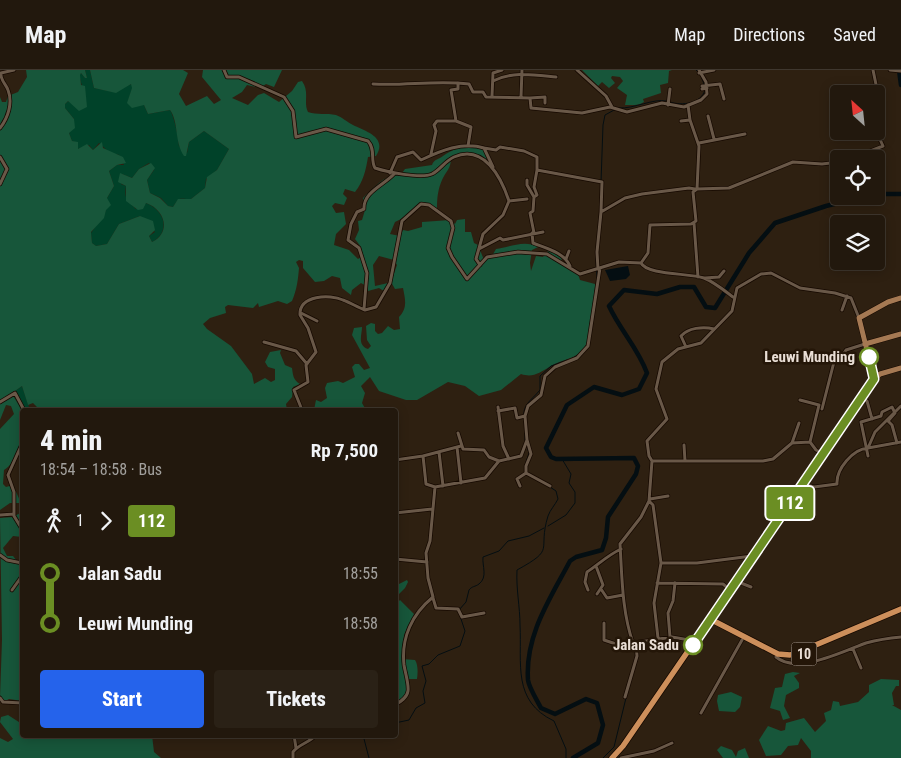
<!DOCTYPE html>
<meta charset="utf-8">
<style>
:root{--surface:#22180d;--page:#2a2116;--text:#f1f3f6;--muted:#a2a09d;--line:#3f372e;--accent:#2563eb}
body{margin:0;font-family:"Roboto Condensed",sans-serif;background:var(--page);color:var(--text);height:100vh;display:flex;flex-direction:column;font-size:19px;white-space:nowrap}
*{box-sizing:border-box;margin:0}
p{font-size:16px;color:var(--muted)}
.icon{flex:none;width:28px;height:28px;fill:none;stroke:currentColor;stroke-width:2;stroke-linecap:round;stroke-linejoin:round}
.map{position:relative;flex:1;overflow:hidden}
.side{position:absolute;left:20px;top:338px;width:378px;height:330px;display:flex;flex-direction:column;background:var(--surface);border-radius:5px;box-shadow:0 2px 12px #0003,0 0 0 1px var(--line)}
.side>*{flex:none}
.badge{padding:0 10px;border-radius:4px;font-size:18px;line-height:32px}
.needle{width:32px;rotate:333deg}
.fabs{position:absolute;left:830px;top:15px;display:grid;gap:10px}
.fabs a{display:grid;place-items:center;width:55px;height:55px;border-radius:5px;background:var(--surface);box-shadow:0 2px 12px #0003,0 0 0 1px var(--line);font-size:25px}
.map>.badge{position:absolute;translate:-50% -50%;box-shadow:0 0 0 2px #fff}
.legs{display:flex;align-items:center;gap:8px;height:55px;padding:0 20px;font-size:16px}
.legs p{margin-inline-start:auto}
.overview{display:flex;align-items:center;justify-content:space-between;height:85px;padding:0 20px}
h1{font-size:28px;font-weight:800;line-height:38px}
.button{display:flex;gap:10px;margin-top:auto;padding:10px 20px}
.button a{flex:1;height:58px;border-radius:5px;background:var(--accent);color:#fff;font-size:20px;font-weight:800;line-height:58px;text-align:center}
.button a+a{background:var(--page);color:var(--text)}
ul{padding:0 20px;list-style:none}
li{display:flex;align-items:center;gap:18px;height:50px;font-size:19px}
li i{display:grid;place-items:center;width:8px;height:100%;margin:0 6px;background:currentColor}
li i::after{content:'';width:12px;height:12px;margin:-6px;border:4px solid;border-radius:50%;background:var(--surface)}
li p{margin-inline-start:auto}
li:first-child i{background:linear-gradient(#0000 50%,currentColor 0)}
li:last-child i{background:linear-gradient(currentColor 50%,#0000 0)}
header{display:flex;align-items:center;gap:30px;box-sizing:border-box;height:70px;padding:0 25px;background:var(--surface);border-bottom:1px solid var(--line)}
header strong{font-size:24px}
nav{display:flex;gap:28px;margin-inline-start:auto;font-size:18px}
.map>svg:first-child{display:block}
</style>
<header>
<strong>Map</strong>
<nav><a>Map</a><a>Directions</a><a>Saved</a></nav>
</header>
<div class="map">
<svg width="901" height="688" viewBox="0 0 901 688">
<rect width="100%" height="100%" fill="#2e2011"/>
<path fill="#004229" d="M85 0H90L94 18 114 22 131 14 133 16 128 31 144 35 148 44 170 40C174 45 179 70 179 76L187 83 189 72 204 61 229 79 217 100 206 109 205 118 191 129C179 130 181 125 173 137L168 136 161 128 150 123 147 110 154 100 149 93 139 99 132 108 122 104 121 114 126 116C124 129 127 130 136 139L146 133C165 140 171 162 152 172L149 166 155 162 140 146 119 154 107 174 96 176 92 173 91 163 105 143 107 128 114 116 109 101 117 95H124L119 85 110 83 99 73 93 80 89 75 78 79V73L72 71 69 63 74 49 65 38V34L68 31 74 35 86 30 79 5 81 3 85 8H87Z
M22 316 30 340 22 341 12 323Z"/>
<path fill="#17563a" d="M26 0H85L87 8H85L81 3 80 5 81 15 85 16 87 37 79 41 68 31 65 34V38L74 49 75 58 69 63 72 71 78 72V79L87 74 93 80 102 72 103 78 123 87 126 93 117 95 109 101 114 116 107 128 111 135 106 140 104 148 91 162 92 173 96 176 107 174 119 154 140 146 153 151 155 160 149 166 152 172C171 163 166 140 146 133L143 139 138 140 126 131V116L118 112 120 103 132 108 139 99 151 93 155 98 147 110 150 123 160 128 168 136 173 137 178 129H191L205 118 207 107 217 100 229 79 204 61 189 72 186 86H184C174 71 179 52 170 40L148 44 144 35 132 38 127 33 132 18 131 14 116 23 94 18 90 0H183L188 3 179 24 186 36 207 26 214 34 221 30 202 7 203 0H282L274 17 266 14 260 18 247 15 242 22 232 28 248 35 258 25 264 23 279 32 292 21 298 12 302 11C310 22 303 32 308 42 317 45 327 43 336 45 342 47 347 52 353 55 365 61 388 67 376 86L368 87C366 100 363 112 355 122L345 119 343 124 347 128 344 135 335 133 332 136 336 143 344 142 346 154 336 164 334 175 349 180 358 189 363 186 361 177 355 169 359 160 358 151 362 150 365 140 363 128C376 116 384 105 402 103L405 99 432 95C434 89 438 90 443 86 457 76 466 76 484 79L487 91C474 82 465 80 451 88 451 99 446 101 442 110 438 119 437 128 437 138L422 133 401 149 395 152 390 164 400 166 403 160 408 161 422 157V152L450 150 455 154 457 150 465 149V162H471L474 173 478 175 484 190 492 186 496 179C508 178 524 169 538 177L532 180 530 193 531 201 536 186 543 187 548 181 562 187 561 192 578 204 580 210 595 214C595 226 591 274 582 281 573 289 561 290 551 296 539 303 533 308 521 304L501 320 479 326 465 316 448 312 417 330H406L379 321 370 307 361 316 365 323 362 333 366 340H314L316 330 321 332 327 328 325 318 327 313 338 311 343 313 355 307 352 297 355 294H359L364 300 370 298 352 265 354 258 362 257C362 265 357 275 368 279L371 276 367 270 366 256 371 253 375 254V261L378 264 382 263 388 256 394 260 400 259 399 247C408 238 405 229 403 218L395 219 391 212 397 195 394 190 379 186 373 195 375 216 388 213 384 221 379 218 368 221V217L361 213 352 220 351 225 342 218 340 208 332 206 324 211 315 212 303 198V191L299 190 296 192 299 198C298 210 297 219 292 231L287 234 278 231 259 237 258 233 253 238 228 235 225 237 226 243 210 248 203 254 207 259 231 276 252 304 254 314 265 308 271 312 275 310V299L268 297 265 292 270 282 281 280 280 283 285 295 292 298C293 305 293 310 300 314L293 317 292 327 286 334 287 340H40L33 333 28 335 22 316 12 323C14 329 19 334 21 340 28 354 20 391 4 400L3 414 6 417 13 415 21 433H10L0 440V359L14 344 11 336 6 335 0 350V27L2 32H6L8 26 18 22 27 7Z
M582 0H672L669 1 668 13 660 15 661 23 643 29 644 32C639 36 631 35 625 35L627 25 617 18 623 11 620 7 612 6 611 8 615 13 609 18 602 12 598 16Z
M22 442V467L13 466 3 478 7 486H13L22 497V631L9 629 3 632 0 627 2 570 0 448 13 447Z
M395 504 399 508V514L407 510 408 512 405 518 395 528Z
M400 530 414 544 404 565 402 589 415 590C418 594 418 603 417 609H408C407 621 406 628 395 634V531L397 533Z
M793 602 800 603 794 606 799 613V618L786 625 784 636 790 648 783 650 780 641 770 638 775 618 782 617 785 604Z
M881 609 899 610V616H896L892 623 894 635H892L901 640V688H811V681L801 668 798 675 788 676 781 685 766 686 759 670 768 656 781 661 785 660 786 653 804 648 815 662 826 651 824 643 831 640 833 631 839 632 840 636 858 632 869 622V615Z
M731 622 742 627 740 637 735 642 719 641 717 631 718 625Z
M8 645 22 654V665H152L154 682 161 688H0V668L8 672 13 669 0 652 1 647Z
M721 676 732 680 736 687 738 681 745 678 749 688H723L717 680Z"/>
<path fill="#040e12" d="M628 196 630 205 626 209 610 211 605 200Z"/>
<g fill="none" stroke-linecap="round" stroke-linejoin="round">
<path stroke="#040e12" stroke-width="1" d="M696 0 699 3
M701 6 704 14
M670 32C682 36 701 34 705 20
M619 38C634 39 654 28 666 31
M600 141 603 55 605 45 616 39
M596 187 597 208
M571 289 578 285
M524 350C522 334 530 332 540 320V306L551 296 567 290
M525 362V370
M526 392 529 383 527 377
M550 417 556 421 558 429C555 435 550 440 548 446 537 482 557 478 517 500 516 519 520 537 520 555 522 594 512 631 554 651L566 679V688
M548 456 566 445 575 433V422L569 413 571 404 562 389
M459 540 466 532 469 520C472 516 475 517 479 514 488 507 482 496 483 487L499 481 508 471 529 466 544 458
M395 653 409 650 416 638 425 633 423 621 426 611 422 596 429 594 438 585 460 576 465 561 460 546
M363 665 369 688
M603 688 614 677 626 628"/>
<path stroke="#040e12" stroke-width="4.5" d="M899 0 901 15
M876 124H901
M573 688 598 673 603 655 597 633 586 629 555 644 541 638C537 630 529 618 528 610 525 565 550 529 570 491L576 487 602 480 606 468 608 447 636 404 638 396 634 388 556 389 551 387 546 378 567 335 594 317 622 325 639 319 647 303C638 278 620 260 609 236L624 220 657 224 680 217H694L706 237 715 238 749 183 775 153 826 136 867 126"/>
<g stroke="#160900" stroke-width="4.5">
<path id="minor" d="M224 0 227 7H239L284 27 293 41 296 67 326 59 368 71C376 80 370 90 375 98 387 102 421 109 432 104 440 100 445 91 454 87 484 74 501 107 509 131L503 145 483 164 476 189 480 195
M577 0 606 26 612 37
M890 0 901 1
M1 3 14 0
M699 3 714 0
M493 11C512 1 535 5 556 7
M458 13V19L451 20 456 51 471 57 468 76
M373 14C405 16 436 10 469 14L473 22H483L486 27 530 28 531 38 582 43 610 37 627 42 662 33 684 37 701 30 707 24 706 12 699 0
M702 16 720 14 724 29
M702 19 707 18
M492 26 493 3 502 0
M521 27 522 0
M530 28 545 27V33
M668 35 670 19
M688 35 690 50 699 76 697 119 693 122 696 151 691 154 650 155 648 183 641 193C647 205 689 203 704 208 714 212 725 221 733 227
M708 46 714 69
M681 51 690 50
M0 58C8 48 13 33 8 20 6 14 0 10 1 3
M699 73 745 64
M484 78 496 80 500 77 524 81 537 87V100L602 112 601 142 625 128 642 124 689 118 695 119
M431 84 436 61 434 55 437 51H456
M0 87 7 99 0 114
M850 89 883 76 878 65V24L873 0
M390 103 397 87 413 82 421 90C440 81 463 71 484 78L493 97
M527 110V115L534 127
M697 119 729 118 793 92 822 94 839 92
M509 131 527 129
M694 153 698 207
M532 163 533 173C545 178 564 182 570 196
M534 163 530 143 533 141 534 127 537 125 534 117 537 100
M479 179 500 168 503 170 543 162
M566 189 569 181
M598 199 597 182 601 142
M705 208 719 207 724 201
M364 239 367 203 359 178 348 170 351 154 357 142 364 139C363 122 384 115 394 104
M842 240 847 226
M301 243 317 251
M264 272 296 281 307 294
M686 277 681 266C688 258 703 256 714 259
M825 287 840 289 846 280 865 274
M862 328 867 331 872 349
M800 330 819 335 810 372
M0 332 15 323 24 340
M498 337 503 376 509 389
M822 339 835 288
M302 340 294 320 308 312 306 295 316 282 308 258 300 245C299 225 330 224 343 230 351 233 357 237 365 240L376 237 390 213 402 151 421 134 429 135 451 151 453 158 448 178 452 187 467 209 487 187 518 182 547 184 580 204 619 192 641 193
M525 346 528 336 541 325 545 306 555 297 577 288 588 276 600 198
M458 363 463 379 484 380 489 387 499 391
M792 373 799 353
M22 374 8 405 14 422V446L22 459
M684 375 685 391
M457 377 461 413
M868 378 901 372
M439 382 443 416
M423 386 461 376
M868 386 861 352 881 346 882 342 892 337 895 343 888 351 892 355 897 373
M395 390 423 386 426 414 435 417 485 408 499 391 521 386 527 370 525 346 517 348 515 338 498 341
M652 391 649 386 647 371 667 349 656 319 662 292 678 279 701 273 732 241 737 218 761 204 771 203 800 218 835 223 851 228 859 248
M652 391 649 431 641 447 620 474C622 507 622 542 633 573L672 567 695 571
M652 391H763L773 389 792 373 810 372 816 380 824 384
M526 403 550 416
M803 414 814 417 837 414C836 399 853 379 868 378L875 362 901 336
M520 416 517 409 526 403V396L531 384 527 370
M650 429 668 426
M649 431 653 435 661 493 654 533 658 568
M395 443 432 439
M0 445 14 444
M0 485 7 490 22 493
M395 489 427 492
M661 493H697L752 486
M596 496 603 515 597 524
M736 511 751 517
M657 513 723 514 729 519
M601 519 607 528 623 525
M12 520 22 506
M588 520 585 512 587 502C599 494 608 485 621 479
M433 528 436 538 458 539 462 547 484 543
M604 553V570L625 577 633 573
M670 567 668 543 673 531 675 513
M853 579 861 598
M776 587C797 605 844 581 866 573 877 570 890 568 901 567
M625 627 637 586 636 573
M0 628 3 632 22 633
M395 635C400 632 407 628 408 621 409 614 405 602 404 595 401 568 412 544 433 527L428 508 426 483 430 471 435 417
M701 643 742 570
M294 665 296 678
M293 688V682C299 674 309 673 316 665
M621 688 654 681 672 673"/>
</g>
<g stroke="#160900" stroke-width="6">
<path id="major" d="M865 274 901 264
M874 309 859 248 888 232 901 228
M710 549 874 309 880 304 901 298"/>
</g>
<g stroke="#160900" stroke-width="7">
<path id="highway" d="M612 688 623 676 710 549 778 584 790 585 799 582 901 539"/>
</g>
<use href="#minor" stroke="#695848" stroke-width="3"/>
<use href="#major" stroke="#a57953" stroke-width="5"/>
<use href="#highway" stroke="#cd8f5b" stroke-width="5.5"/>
</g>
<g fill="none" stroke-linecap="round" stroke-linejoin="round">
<g stroke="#fff" stroke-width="11">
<path id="line-1" d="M693 575 874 309 869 287"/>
</g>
<use href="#line-1" stroke="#6b8e23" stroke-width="8"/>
</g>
<g fill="#fff" stroke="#6b8e23" stroke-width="2.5">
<circle cx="869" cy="287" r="9"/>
<circle cx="693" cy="575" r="9"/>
</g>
<g text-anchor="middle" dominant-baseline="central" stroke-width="5" stroke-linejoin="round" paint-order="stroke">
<rect fill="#241608" stroke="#aea298" stroke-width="1" x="791.5" y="572.5" width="25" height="23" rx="4"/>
<g font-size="14" font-weight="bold" fill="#e9ded5">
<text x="804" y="584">10</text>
</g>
<g font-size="15" font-weight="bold" fill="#e9ded5" stroke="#241608" text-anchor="end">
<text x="855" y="287">Leuwi Munding</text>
<text x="679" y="575">Jalan Sadu</text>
</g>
</g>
</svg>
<div class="fabs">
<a><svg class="needle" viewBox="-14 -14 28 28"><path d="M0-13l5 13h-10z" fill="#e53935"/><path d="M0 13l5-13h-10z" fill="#a2a09d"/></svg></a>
<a><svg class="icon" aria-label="locate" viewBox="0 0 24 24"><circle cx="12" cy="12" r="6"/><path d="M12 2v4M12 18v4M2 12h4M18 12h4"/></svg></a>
<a><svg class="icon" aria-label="layers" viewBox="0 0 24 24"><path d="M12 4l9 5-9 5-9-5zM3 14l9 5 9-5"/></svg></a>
</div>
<b class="badge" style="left:790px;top:433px;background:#6b8e23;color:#fff">112</b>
<section class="side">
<div class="overview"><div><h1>4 min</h1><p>18:54 – 18:58 · Bus</p></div><b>Rp 7,500</b></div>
<div class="legs"><svg class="icon" aria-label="walk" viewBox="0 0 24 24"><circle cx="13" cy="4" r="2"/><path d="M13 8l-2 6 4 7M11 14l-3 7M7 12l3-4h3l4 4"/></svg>1<svg class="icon" aria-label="forward" viewBox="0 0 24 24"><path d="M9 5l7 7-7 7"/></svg><b class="badge" style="background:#6b8e23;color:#fff">112</b></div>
<ul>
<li><i style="color:#6b8e23"></i><b>Jalan Sadu</b><p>18:55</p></li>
<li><i style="color:#6b8e23"></i><b>Leuwi Munding</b><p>18:58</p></li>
</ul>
<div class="button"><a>Start</a><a>Tickets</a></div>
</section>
</div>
